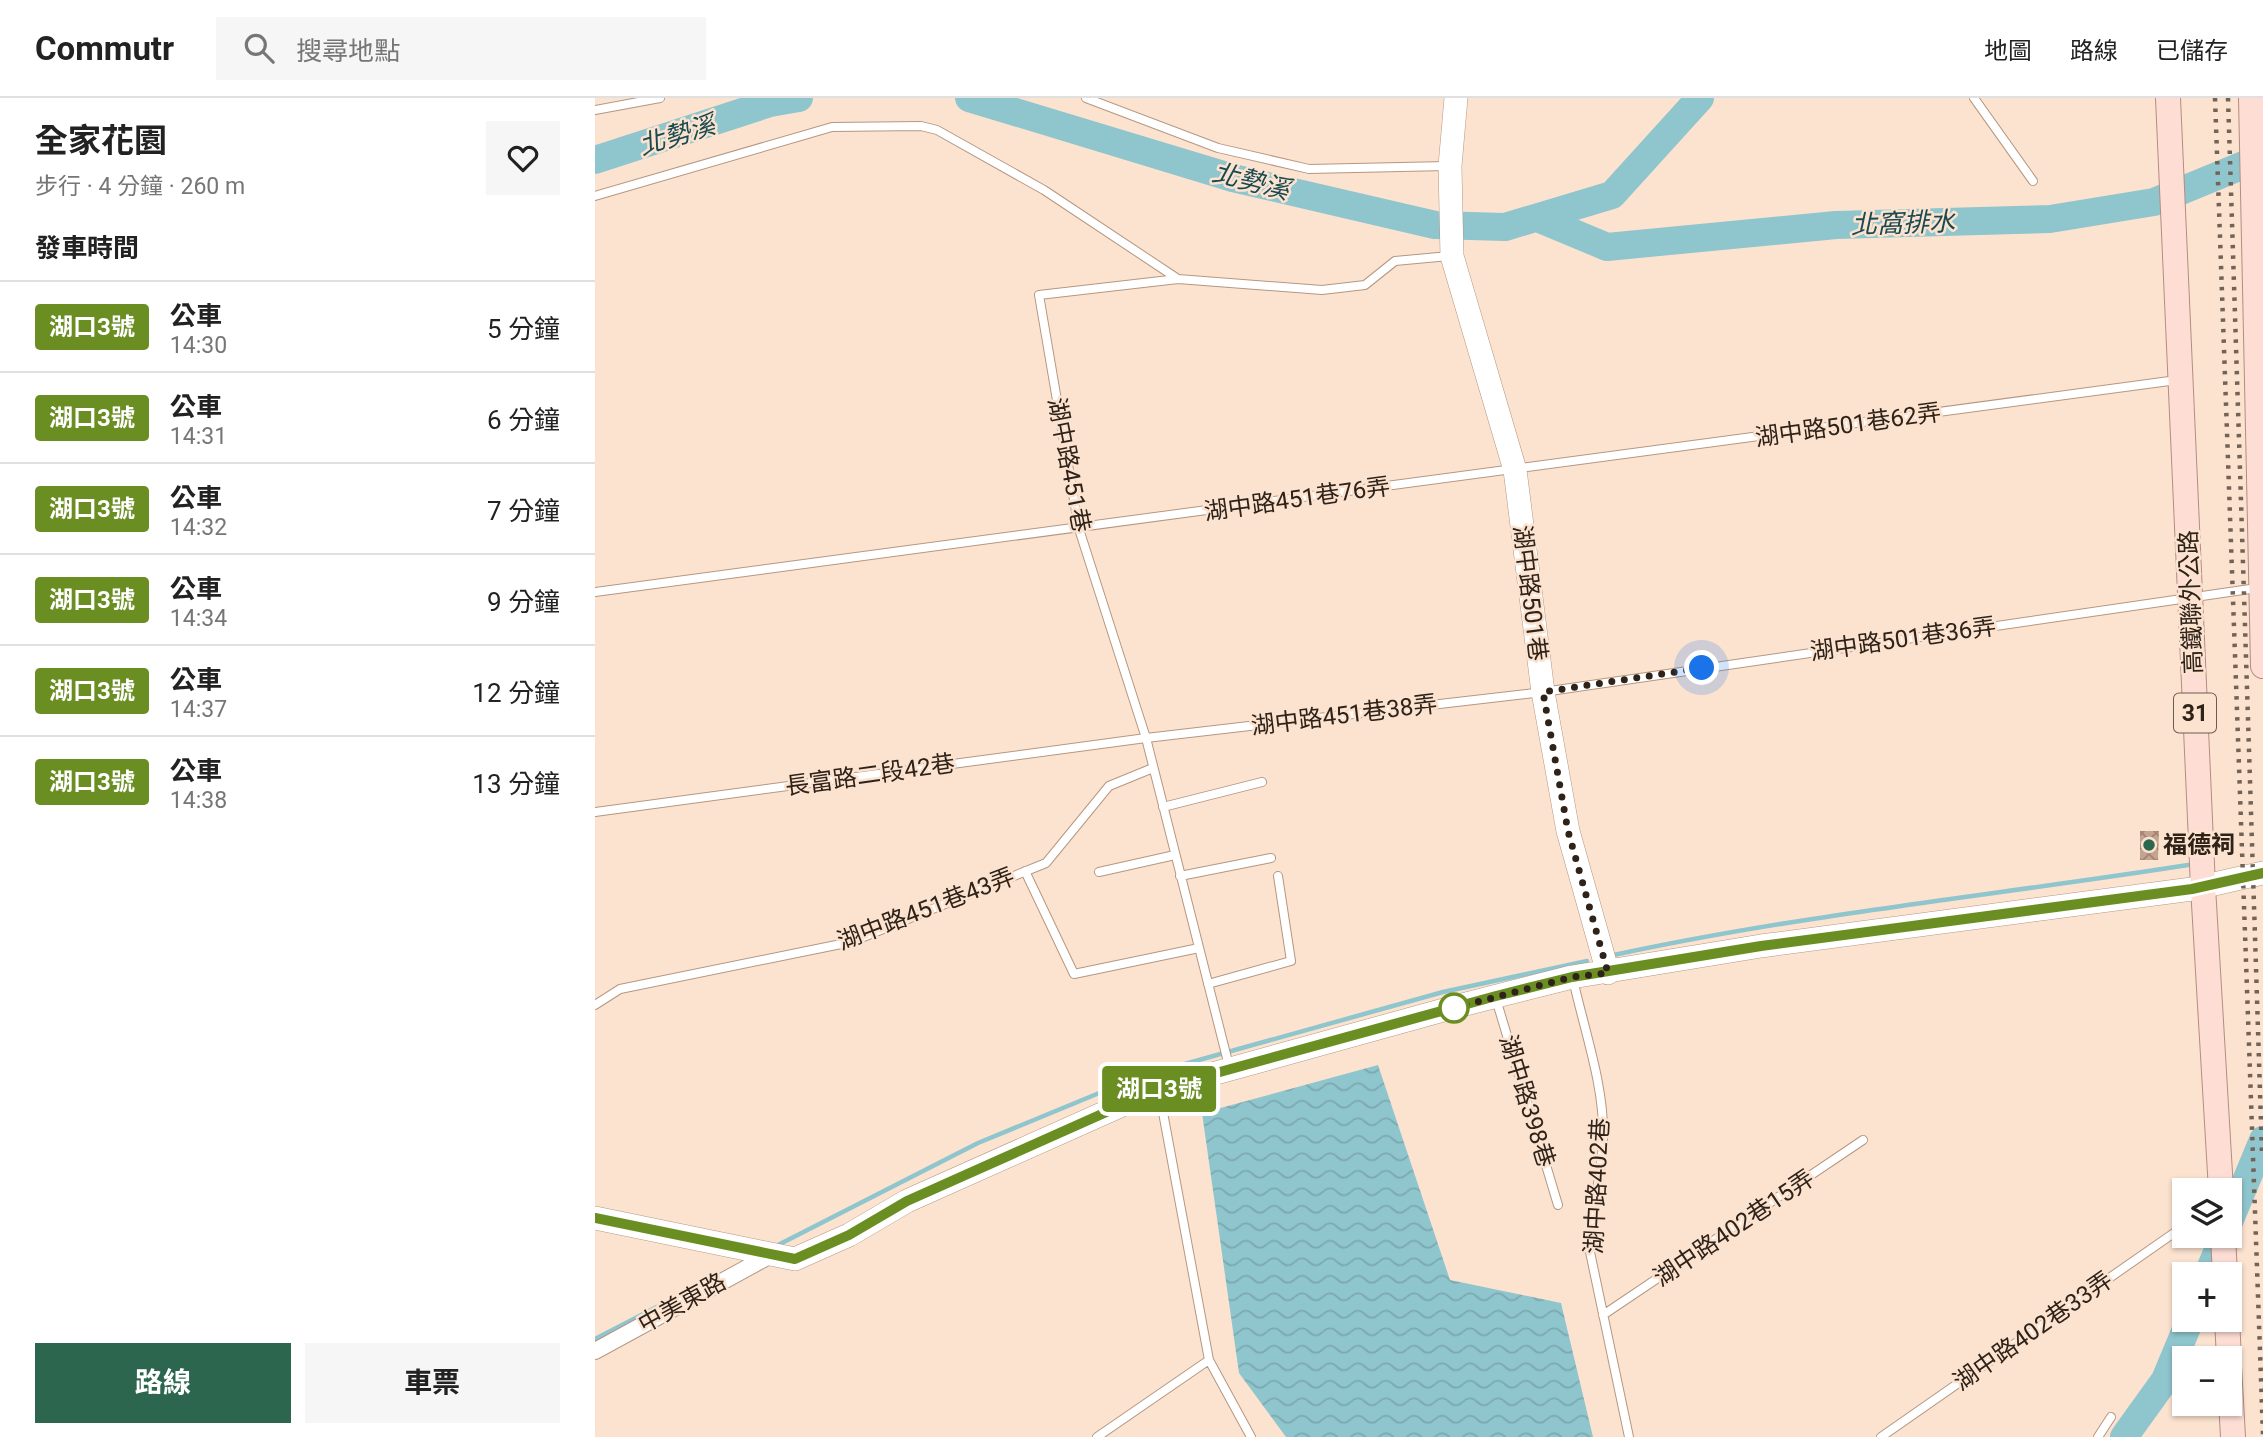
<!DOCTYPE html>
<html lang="zh-TW">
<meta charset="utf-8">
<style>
:root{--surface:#fff;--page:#f6f6f6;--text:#222;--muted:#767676;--line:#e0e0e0;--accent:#2c664f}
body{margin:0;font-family:Roboto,"Noto Sans TC",sans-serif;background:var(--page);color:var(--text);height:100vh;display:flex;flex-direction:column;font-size:26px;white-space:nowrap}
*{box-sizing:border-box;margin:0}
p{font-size:23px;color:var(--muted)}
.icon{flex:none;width:38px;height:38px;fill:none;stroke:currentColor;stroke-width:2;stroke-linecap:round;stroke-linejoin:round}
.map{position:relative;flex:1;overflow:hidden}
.drawer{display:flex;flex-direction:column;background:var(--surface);width:595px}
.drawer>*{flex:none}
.badge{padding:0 14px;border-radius:5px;font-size:24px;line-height:46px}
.controls{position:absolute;left:1577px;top:1080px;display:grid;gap:14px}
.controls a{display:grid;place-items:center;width:70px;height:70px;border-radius:0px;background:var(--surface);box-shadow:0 2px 5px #0004;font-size:35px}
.you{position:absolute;width:35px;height:35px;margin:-18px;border:5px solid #fff;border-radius:50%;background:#1a73e8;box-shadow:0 0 0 10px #1a73e833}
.map>.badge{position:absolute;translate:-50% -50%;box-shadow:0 0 0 4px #fff}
h2{padding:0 35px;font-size:26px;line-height:63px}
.round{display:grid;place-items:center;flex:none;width:74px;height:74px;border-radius:0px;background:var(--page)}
.overview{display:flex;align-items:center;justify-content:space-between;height:119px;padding:0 35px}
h1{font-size:33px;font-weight:700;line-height:52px}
.primary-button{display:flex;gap:14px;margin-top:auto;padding:14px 35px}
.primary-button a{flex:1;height:80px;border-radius:0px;background:var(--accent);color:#fff;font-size:28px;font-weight:700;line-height:80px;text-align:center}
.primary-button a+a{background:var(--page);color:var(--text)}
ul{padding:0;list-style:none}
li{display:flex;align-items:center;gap:21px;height:91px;padding:0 35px;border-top:2px solid var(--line)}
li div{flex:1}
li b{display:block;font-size:26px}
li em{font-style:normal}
li .badge{min-width:77px;font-weight:700;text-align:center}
header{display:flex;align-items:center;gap:42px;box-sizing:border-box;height:98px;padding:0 35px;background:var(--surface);border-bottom:2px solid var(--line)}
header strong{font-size:33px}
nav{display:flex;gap:38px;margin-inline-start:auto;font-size:24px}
.search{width:490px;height:63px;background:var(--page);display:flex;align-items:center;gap:18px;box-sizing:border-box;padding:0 24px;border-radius:0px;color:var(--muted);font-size:26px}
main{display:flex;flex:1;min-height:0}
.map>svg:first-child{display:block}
</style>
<header>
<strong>Commutr</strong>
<div class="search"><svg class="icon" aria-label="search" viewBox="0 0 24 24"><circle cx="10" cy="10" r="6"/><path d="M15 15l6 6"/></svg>搜尋地點</div>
<nav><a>地圖</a><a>路線</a><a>已儲存</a></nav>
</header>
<main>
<section class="drawer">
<div class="overview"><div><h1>全家花園</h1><p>步行 · 4 分鐘 · 260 m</p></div><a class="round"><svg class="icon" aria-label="heart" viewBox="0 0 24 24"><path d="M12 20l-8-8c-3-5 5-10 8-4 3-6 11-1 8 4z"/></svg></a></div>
<h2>發車時間</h2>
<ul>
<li><span class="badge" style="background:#6b8e23;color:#fff">湖口3號</span><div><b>公車</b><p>14:30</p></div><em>5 分鐘</em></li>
<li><span class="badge" style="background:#6b8e23;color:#fff">湖口3號</span><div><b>公車</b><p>14:31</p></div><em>6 分鐘</em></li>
<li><span class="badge" style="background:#6b8e23;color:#fff">湖口3號</span><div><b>公車</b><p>14:32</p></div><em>7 分鐘</em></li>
<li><span class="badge" style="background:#6b8e23;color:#fff">湖口3號</span><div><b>公車</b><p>14:34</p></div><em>9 分鐘</em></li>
<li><span class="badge" style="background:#6b8e23;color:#fff">湖口3號</span><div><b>公車</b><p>14:37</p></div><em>12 分鐘</em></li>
<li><span class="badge" style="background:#6b8e23;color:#fff">湖口3號</span><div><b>公車</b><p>14:38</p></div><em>13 分鐘</em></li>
</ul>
<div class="primary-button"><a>路線</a><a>車票</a></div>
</section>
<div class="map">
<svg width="1668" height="1339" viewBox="0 0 1668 1339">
<defs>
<pattern id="water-waves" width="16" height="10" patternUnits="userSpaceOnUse" patternTransform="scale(1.75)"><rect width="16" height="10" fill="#8fc5cd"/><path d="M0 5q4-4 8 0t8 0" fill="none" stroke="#7ca9af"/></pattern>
<pattern id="building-cross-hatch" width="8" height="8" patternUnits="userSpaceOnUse" patternTransform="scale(1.75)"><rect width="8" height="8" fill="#c4a390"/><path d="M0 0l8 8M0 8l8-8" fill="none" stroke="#a08475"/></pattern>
</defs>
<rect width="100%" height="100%" fill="#fce3d0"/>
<path fill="url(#water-waves)" d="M783 967 855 1182 966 1205 998 1339H691L644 1275 607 1015Z"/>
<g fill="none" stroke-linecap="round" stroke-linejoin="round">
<path stroke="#8fc5cd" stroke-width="4.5" d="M1019 857C1209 816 1402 797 1593 767
M183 1147 383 1045 543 979 848 894 992 863
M0 1241 106 1186"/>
<path stroke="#8fc5cd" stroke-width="28" d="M374 0 638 80 840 127 910 129 1017 97 1105 0
M0 62 175 5 204 0
M945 121 1012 149 1241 127 1455 121 1559 104 1668 59
M1634 1124 1668 1042
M1613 1176 1629 1138
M1529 1339 1570 1282 1595 1222"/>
</g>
<path fill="url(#building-cross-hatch)" d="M1545 733H1564L1563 762H1545Z"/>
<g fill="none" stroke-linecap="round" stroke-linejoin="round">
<g stroke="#b59781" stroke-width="10">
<path id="lane" d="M491 0 623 50 714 71 852 68
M1379 0 1438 83
M0 12 65 0
M0 98 237 29 326 28 342 32 449 92 583 181
M0 494 1582 282
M568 709 667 684
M0 714 551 640 948 594 1662 490
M430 773 479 876 604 850
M504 774 580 757
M585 778 676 760
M978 881C989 932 1010 989 1008 1041 1007 1079 995 1116 995 1154L1034 1339
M613 886 696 863 683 778
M901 901 963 1107
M0 907 25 891 256 844 451 765 514 688 558 670
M634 968 551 640 484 431 444 197 583 181 727 192 770 187 800 163 854 158
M564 993 614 1262 656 1339
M1008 1217 1268 1042
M502 1339 614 1262
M1286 1339 1589 1128
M1503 1339 1516 1319"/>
</g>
<g stroke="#b59781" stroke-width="18">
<path id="street" d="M0 1253 174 1158"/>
</g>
<g stroke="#b59781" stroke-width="24">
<path id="secondary" d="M861 0 855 68 857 158 920 372 948 594 973 733 1013 875
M0 1120 200 1161 254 1137 312 1103 563 991 863 908 977 879 1166 848 1597 791 1668 775"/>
</g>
<g stroke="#b48d80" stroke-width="26">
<path id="primary" d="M1573 0 1608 789 1626 1092
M1656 0 1668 568
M1628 1138 1630 1176
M1632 1222 1634 1260
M1634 1268 1638 1339"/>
</g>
<use href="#lane" stroke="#fff" stroke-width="8"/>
<use href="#street" stroke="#fff" stroke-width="16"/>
<use href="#secondary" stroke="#fff" stroke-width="23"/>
<use href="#primary" stroke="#fdddd4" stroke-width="24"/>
<path stroke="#736357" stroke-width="4.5" stroke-dasharray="3.5 7" stroke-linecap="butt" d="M1620 0 1668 1337
M1633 0 1667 1056"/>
</g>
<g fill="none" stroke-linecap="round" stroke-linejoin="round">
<g stroke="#fff" stroke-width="16">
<path id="line" d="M0 1120 200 1161 254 1137 312 1103 563 991 901 898 977 879 1166 848 1597 791 1668 775"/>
</g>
<use href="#line" stroke="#6b8e23" stroke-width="10"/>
<path stroke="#2e2219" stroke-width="7" stroke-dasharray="0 12.6" d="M859 910 977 879 1013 875 973 733 948 594 1107 570"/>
</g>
<circle fill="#2c664f" stroke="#fce3d0" stroke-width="2.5" cx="1554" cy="747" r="7"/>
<circle fill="#fff" stroke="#6b8e23" stroke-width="3.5" cx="859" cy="910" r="14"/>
<g text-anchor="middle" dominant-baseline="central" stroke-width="5" stroke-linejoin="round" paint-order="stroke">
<rect fill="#fce3d0" stroke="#6c5c50" stroke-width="2" x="1579" y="595.5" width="42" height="39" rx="5"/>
<g font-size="23" font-weight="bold" fill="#2e2219">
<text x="1600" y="615">31</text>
</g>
<g font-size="24" fill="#2e2219" stroke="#fce3d0">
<text transform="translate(1253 327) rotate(-8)">湖中路501巷62弄</text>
<text transform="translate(474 367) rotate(79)">湖中路451巷</text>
<text transform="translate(702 401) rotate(-8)">湖中路451巷76弄</text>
<text transform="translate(935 495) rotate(83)">湖中路501巷</text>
<text transform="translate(1596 504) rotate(-92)">高鐵聯外公路</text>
<text transform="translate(1308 541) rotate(-8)">湖中路501巷36弄</text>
<text transform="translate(749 617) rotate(-7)">湖中路451巷38弄</text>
<text transform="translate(275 677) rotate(-8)">長富路二段42巷</text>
<text transform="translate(331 811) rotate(-21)">湖中路451巷43弄</text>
<text transform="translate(932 1003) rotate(73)">湖中路398巷</text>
<text transform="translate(1002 1088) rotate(-87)">湖中路402巷</text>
<text transform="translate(1139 1130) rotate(-34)">湖中路402巷15弄</text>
<text transform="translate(87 1205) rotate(-29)">中美東路</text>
<text transform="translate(1438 1233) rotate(-35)">湖中路402巷33弄</text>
</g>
<g font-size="24" font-weight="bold" fill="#2e2219" stroke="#fce3d0" text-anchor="start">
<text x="1568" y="747">福德祠</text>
</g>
<g font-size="26" font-style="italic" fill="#1a4a51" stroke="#fce3d0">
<text transform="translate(82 37) rotate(-17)">北勢溪</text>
<text transform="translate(656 83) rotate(14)">北勢溪</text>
<text transform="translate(1308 125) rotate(-2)">北窩排水</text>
</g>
</g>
</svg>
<div class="controls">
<a><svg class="icon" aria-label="layers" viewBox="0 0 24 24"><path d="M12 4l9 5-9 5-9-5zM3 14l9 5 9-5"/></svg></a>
<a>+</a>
<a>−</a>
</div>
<div class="you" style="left:1107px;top:570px"></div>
<b class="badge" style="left:564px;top:991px;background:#6b8e23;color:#fff">湖口3號</b>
</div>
</main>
